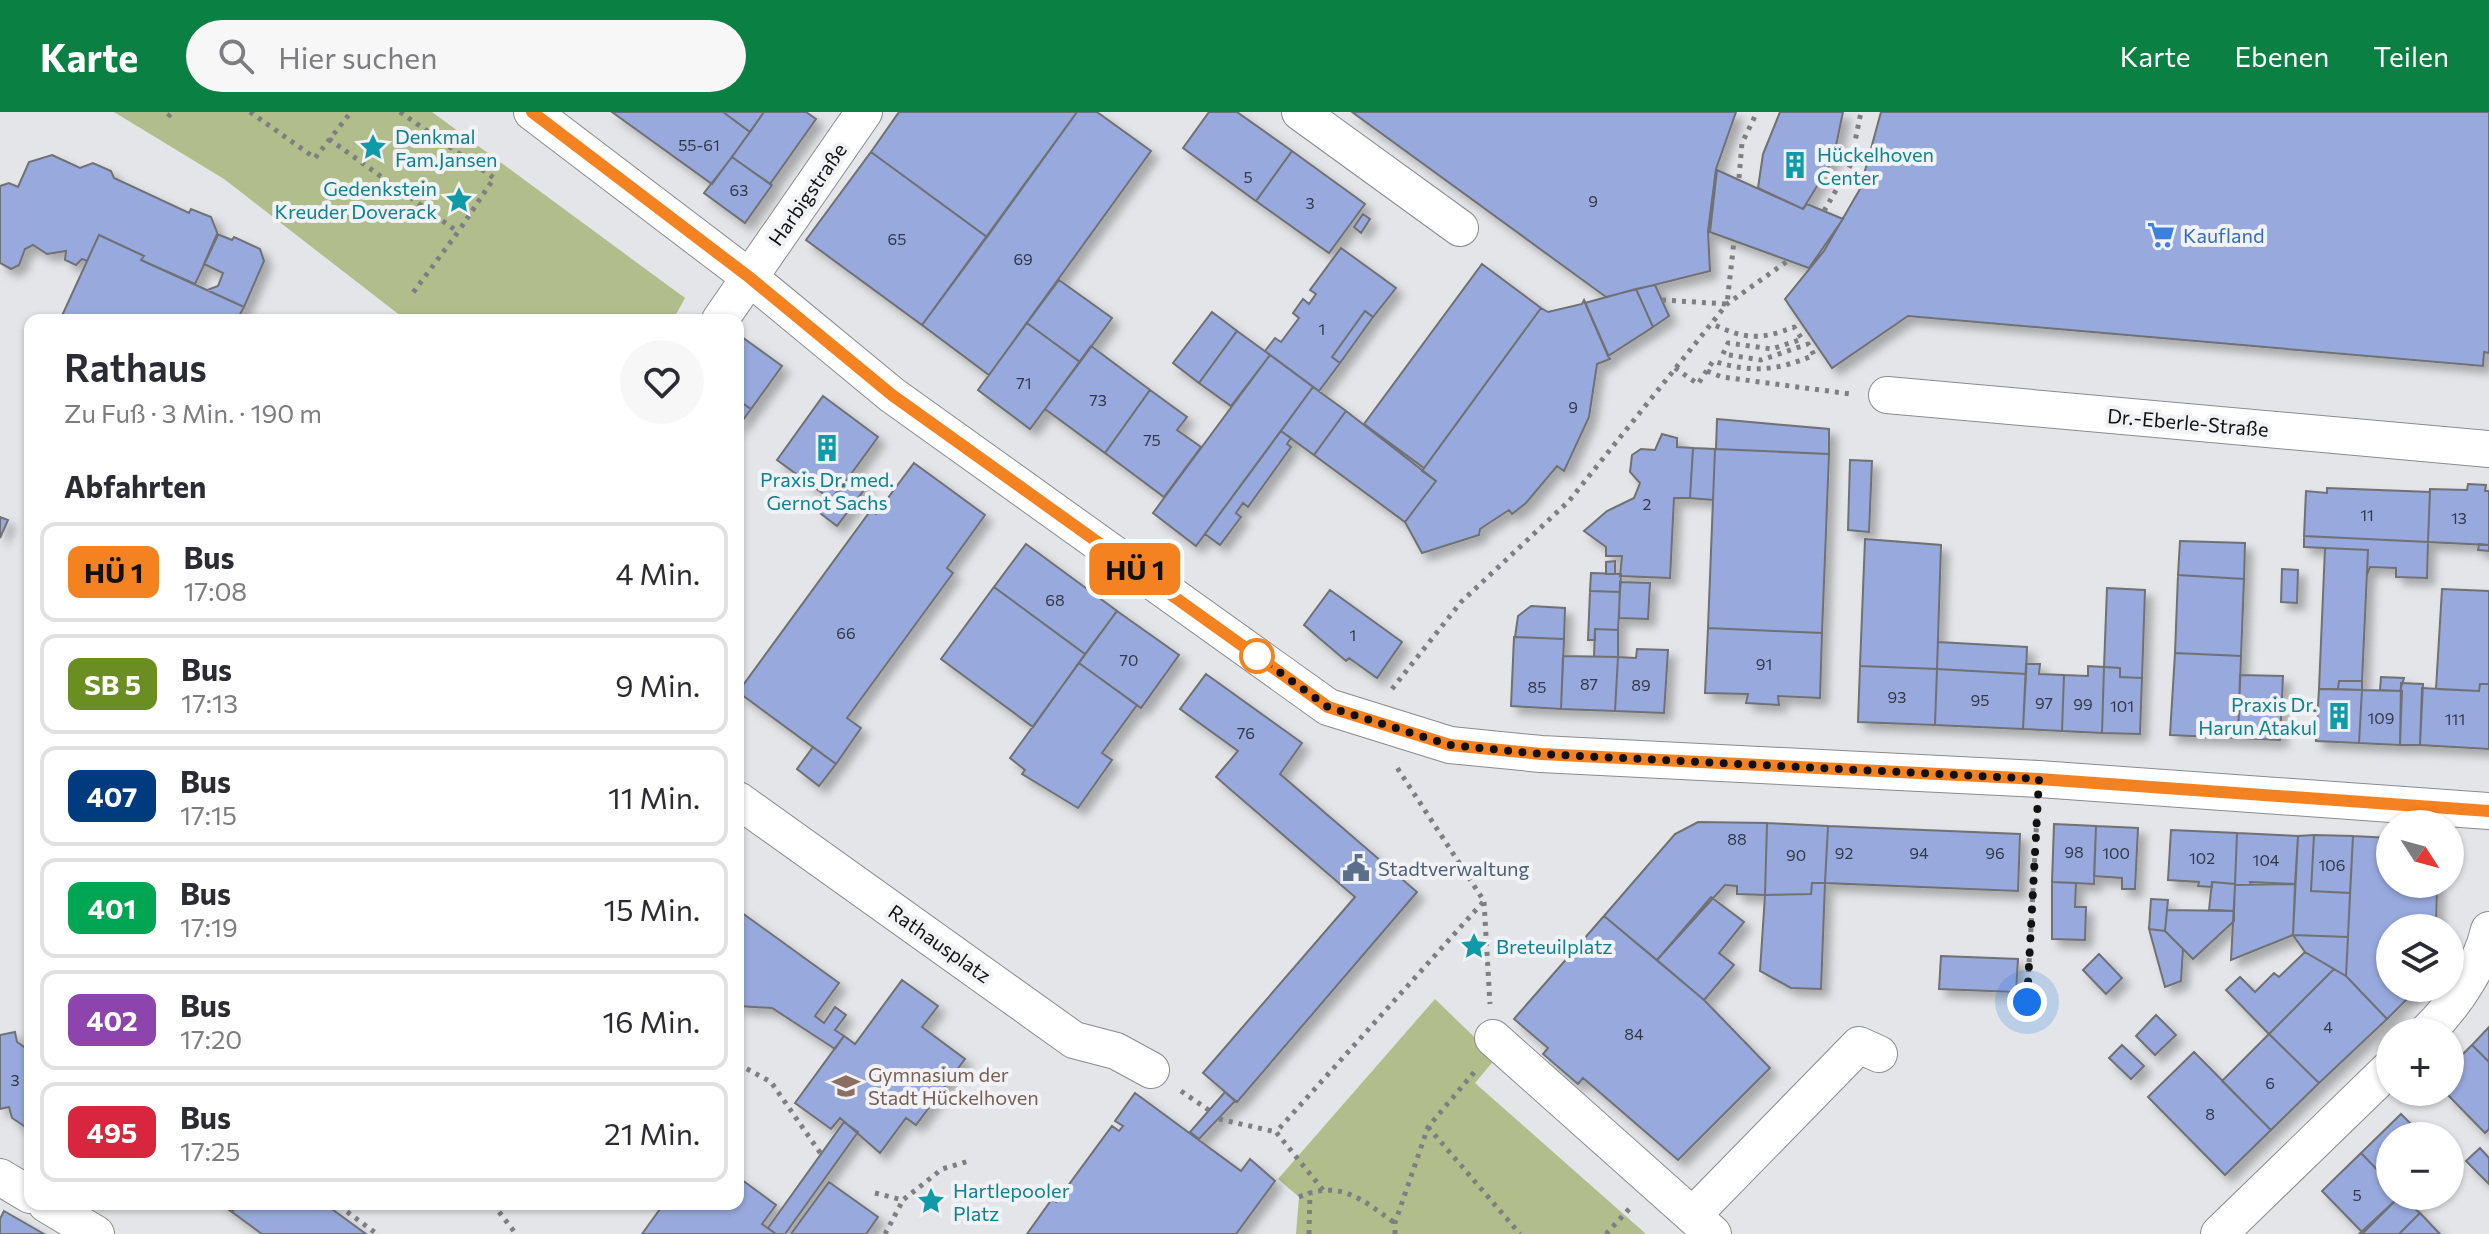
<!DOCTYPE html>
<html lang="de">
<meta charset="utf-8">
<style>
:root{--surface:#fff;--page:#f7f7f7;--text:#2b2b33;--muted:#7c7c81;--line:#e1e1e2;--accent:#0b8043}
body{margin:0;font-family:Commissioner,sans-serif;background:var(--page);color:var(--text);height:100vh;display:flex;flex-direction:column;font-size:30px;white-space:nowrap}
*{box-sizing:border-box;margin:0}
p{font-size:26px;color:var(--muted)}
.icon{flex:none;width:44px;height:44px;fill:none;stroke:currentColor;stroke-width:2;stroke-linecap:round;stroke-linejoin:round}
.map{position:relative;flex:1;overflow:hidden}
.sheet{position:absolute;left:24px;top:202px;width:720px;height:896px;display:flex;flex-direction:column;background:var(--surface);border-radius:16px;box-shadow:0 2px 6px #0004}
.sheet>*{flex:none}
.badge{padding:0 16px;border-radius:12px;font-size:28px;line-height:52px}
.needle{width:52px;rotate:126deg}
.controls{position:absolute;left:2376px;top:698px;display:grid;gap:16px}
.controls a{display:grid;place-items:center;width:88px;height:88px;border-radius:50%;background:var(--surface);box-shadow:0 2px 6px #0004;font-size:40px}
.you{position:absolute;width:40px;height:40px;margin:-20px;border:6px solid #fff;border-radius:50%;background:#1a73e8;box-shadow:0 0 0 12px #1a73e833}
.map>.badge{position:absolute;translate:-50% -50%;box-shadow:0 0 0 4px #fff}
h2{padding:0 40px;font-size:30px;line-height:72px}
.round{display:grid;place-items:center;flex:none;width:84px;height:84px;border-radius:42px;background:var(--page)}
.overview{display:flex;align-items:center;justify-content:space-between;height:136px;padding:0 40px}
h1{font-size:38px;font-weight:600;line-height:60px}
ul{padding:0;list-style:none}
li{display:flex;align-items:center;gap:24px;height:100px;margin:0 16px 12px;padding:0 24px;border:4px solid var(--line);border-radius:16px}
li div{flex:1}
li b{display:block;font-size:30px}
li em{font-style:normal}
li .badge{min-width:88px;font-weight:700;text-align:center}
header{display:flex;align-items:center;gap:48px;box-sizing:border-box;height:112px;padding:0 40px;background:var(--accent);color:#fff}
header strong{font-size:38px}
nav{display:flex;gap:44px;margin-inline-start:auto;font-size:28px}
.search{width:560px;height:72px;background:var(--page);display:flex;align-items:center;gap:20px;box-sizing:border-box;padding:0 28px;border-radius:44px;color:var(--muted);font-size:30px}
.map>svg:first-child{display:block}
</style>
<header>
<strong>Karte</strong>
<div class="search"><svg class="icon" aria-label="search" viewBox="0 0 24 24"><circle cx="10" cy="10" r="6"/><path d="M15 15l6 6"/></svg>Hier suchen</div>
<nav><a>Karte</a><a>Ebenen</a><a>Teilen</a></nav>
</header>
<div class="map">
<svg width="2489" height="1122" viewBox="0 0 2489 1122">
<defs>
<filter id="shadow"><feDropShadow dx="7" dy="7" stdDeviation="4" flood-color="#0004"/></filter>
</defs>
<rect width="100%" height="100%" fill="#e4e5e8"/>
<path fill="#b2bd8c" d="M114 0H432L685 186 673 208H406L224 67Z
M1435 887 1496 946 1475 971 1646 1122H1296L1299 1085 1278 1067Z"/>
<path fill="#98a9dd" stroke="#707174" stroke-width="2" filter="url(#shadow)" d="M612 0H723L750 20 712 72Z
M723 0H764L750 20Z
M764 0H806L816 7 770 72 732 45Z
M899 0H1077L987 125 871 40Z
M1077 0H1097L1151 39 989 263 922 213Z
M1209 0H1237L1292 39 1256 89 1183 36Z
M1352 0H1736L1716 57 1708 119 1710 159 1606 185Z
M1780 0H1843L1833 48 1803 97 1758 76 1763 42Z
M1881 0H2489V241L2484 240 2483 254 1908 204 1832 256 1785 187 1824 139 1860 77Z
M1292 39 1365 92 1329 141 1256 89Z
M871 40 987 125 922 213 806 128Z
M52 43 80 56 93 51 111 59 114 66 189 101 191 97 211 105 218 123 195 172 141 148 144 144 99 123 87 149 82 147 76 153 65 148 66 139 47 142 33 133 25 137 19 153 11 157 0 151V74L9 71 18 75 29 50Z
M732 45 772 73 745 111 704 81Z
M1717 58 1803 97 1807 92 1843 107 1809 156 1710 120Z
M1363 102 1370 107 1361 121 1354 115Z
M217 122 232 128 234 125 260 137 264 149 244 195 207 178 218 174 223 161 204 152Z
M99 123 144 144 141 148 244 195 237 208H60Z
M1341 136 1396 176 1373 205 1365 199 1332 245 1340 251 1319 279 1265 239 1275 226 1281 230 1299 206 1293 201 1303 187 1309 192 1316 182 1310 178Z
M1482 152 1541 196 1424 356 1364 312Z
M1059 168 1112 206 1080 250 1027 211Z
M1655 173 1669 204 1653 215 1636 177Z
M1636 177 1653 215 1608 244 1585 191Z
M1584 188 1610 247 1597 252 1589 305 1564 359 1557 354 1526 391 1512 402 1509 398 1480 417 1479 423 1422 441 1405 410 1436 369 1422 359 1541 196 1548 200 1582 192Z
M1365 199 1373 205 1340 251 1332 245Z
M1212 200 1237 219 1199 271 1173 251Z
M1027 211 1080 250 1030 317 978 278Z
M1237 219 1270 243 1231 294 1199 271Z
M742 225 782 254 751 297 738 288V231Z
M1091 234 1150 278 1105 341 1045 297Z
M1270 243 1313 275 1196 434 1153 401Z
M1313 275 1346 299 1314 343 1281 319Z
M1150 278 1187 305 1177 318 1201 335 1164 385 1105 341Z
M823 284 878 325 832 388 777 348Z
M738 288 751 297 738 315Z
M1346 299 1436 369 1405 410 1314 343Z
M1717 307 1829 317V342L1716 337Z
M1281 319 1291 326 1287 332 1291 335 1248 395 1243 391 1236 401 1241 405 1220 433 1205 422Z
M1662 322 1677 326V335L1693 336 1690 386H1674L1670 466 1620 464 1622 444H1606V435L1584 419 1607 399 1634 386 1640 371 1630 360 1632 343 1641 337 1655 338Z
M1693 336 1715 337 1713 388 1690 386Z
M1715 337 1829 342 1822 521 1708 516Z
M1850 348 1872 349 1869 420 1848 418Z
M914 351 985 403 947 456 953 461 847 606 861 616 836 652 738 580 871 398 876 402Z
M851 362 867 374 837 414 820 401Z
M2468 372 2486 373 2485 379H2489V433L2428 430 2430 377 2467 378Z
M2327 376 2430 380 2428 430 2304 424 2306 379 2327 381Z
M0 405 8 408 0 426Z
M2304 424 2428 430 2427 466 2396 465V456L2370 455 2367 463 2368 438 2304 435Z
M1865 427 1941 433 1937 557 1860 554Z
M2180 429 2245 431 2244 467 2178 463Z
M1026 432 1117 499 1085 542 994 475Z
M2479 432 2489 433V439L2478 438Z
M2325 436 2368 438 2362 569H2339L2338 577H2319Z
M1615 449V462H1606V450Z
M2282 457 2298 458 2297 491 2281 490Z
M1591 461 1621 462 1620 480 1590 479Z
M2178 463 2244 467 2241 544 2175 541Z
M1620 470 1650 471 1648 507 1619 506Z
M994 475 1085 542 1033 615 941 547Z
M2107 476 2145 478 2142 566 2120 565V556L2104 555Z
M2442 477 2489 479V572H2480L2479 579 2436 577Z
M1330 478 1402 530 1377 566 1349 546 1346 549 1304 513Z
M1590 479 1620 480 1618 518 1595 517V528H1588Z
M1531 494 1565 496 1564 527 1515 525 1518 504Z
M1117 499 1179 543 1141 596 1079 551Z
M1708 516 1822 521 1820 586 1778 584 1779 593 1746 591 1748 582 1705 581Z
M1595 517 1618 518V545H1594Z
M1514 525 1564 527 1561 597 1511 594Z
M1938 530 2027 535 2026 562 1937 557Z
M1637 537 1668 538 1664 601 1615 599 1618 545 1636 546Z
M2175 541 2241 544 2238 626 2170 623Z
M1563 544 1618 545 1615 599 1561 597Z
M1079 551 1137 593 1102 641 1112 648 1078 696 1022 662 1025 658 1010 646Z
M2026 552H2040L2039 562 2064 563 2062 619 2023 617Z
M1860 554 1937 557 1935 613 1858 610Z
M2088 554 2104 555 2102 621 2062 619 2064 563 2088 564Z
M2104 555 2120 556V565L2142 566 2140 622 2102 621Z
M1937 557 2026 562 2023 617 1935 613Z
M1206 562 1302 631 1280 662 1417 780 1237 990 1203 961 1355 785 1216 665 1238 639 1180 597Z
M2240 563 2283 564 2280 628 2238 626Z
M2381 565 2404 566 2400 579 2380 578Z
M2339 569H2362V578L2338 577Z
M2401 571 2423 572 2420 633H2400Z
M2480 572H2489V637L2420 633 2422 576 2479 579Z
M2319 577 2362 578 2359 631 2316 629Z
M2362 578 2402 579 2400 633 2359 631Z
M813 635 836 652 819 674 797 657Z
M1698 710 1767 711 1765 783 1737 782V774L1725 773 1657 848 1604 804 1675 722Z
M1767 711 1828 714 1825 771H1812L1811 782 1765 783Z
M2054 712 2096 714 2094 772 2052 770Z
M1828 714 2020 722 2018 779 1825 771Z
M2096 714 2138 716 2135 777H2122V766L2094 764Z
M2171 718 2237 721 2235 772 2212 770V775L2198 774 2199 770 2168 768Z
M2237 721 2298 724 2295 772 2235 773Z
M2314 723 2353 724 2350 781 2311 779Z
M2314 723 2311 779 2350 781 2348 825 2293 823 2298 724Z
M2353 724 2390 726V772H2437L2436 816H2390V876H2418L2387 907 2346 864Z
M2052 770 2076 771 2075 795H2086L2085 828 2052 827Z
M2212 770 2235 772 2234 799 2209 798Z
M2250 770 2295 772 2293 823 2231 848 2235 773H2251Z
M1812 771H1825L1821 877 1791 876 1760 859 1765 783 1811 782Z
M1711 785 1744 810 1719 841 1734 853 1704 888 1657 848Z
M2151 787 2168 788 2165 819 2149 817Z
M738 798 839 871 815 904 824 911 835 895 846 903 835 918 844 924 835 937 772 896 738 894Z
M2167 798 2234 799V809L2193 847 2165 819Z
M1604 804 1704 888 1770 956 1678 1048 1583 966 1578 972 1543 942 1548 936 1514 907Z
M2149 817 2165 819 2183 837 2181 869 2165 875Z
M2293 823 2348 825 2346 864 2305 840Z
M2305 840 2334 857 2269 922 2226 878 2240 865 2255 880 2274 861 2279 865Z
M2099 842 2122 866 2106 882 2083 858Z
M1941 844 2018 847 2016 880 1939 877Z
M2334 857 2346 864 2387 907 2319 971 2269 922Z
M902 868 938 894 922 915 965 947 916 1013 906 1006 880 1041 840 1006 831 1017 795 991 844 924 855 932Z
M2156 903 2176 923 2155 943 2136 924Z
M2489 915V950L2472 933Z
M15 920 17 930 30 939V1018L12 1006 9 995 0 997V923Z
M2269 922 2319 971 2271 1018 2222 969Z
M2122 933 2144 954 2131 967 2109 946Z
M2472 933 2489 950V1017L2485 1021 2445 980H2450V955Z
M2194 940 2271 1018 2225 1063 2148 985Z
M1225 980 1235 989 1199 1027 1190 1020Z
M1135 981 1241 1059 1250 1047 1275 1069 1236 1122H1027L1052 1087 1056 1090 1112 1014 1119 1019 1123 1014 1115 1009Z
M2401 1002 2423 1024H2390V1071L2361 1041Z
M844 1010 858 1020 785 1122H776L768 1116Z
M2480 1036 2489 1046V1072L2466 1049Z
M2361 1041 2390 1071V1084H2400L2363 1121 2322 1079Z
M738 1065 776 1093 762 1112 776 1122H642L660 1097 654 1092H738Z
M829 1070 878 1105 866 1122H791Z
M2400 1084 2420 1101 2399 1122H2359Z
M221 1092H238L232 1100Z
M238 1092H325L366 1122H262L232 1100Z
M4 1099 44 1122H0V1107Z
M2420 1101 2440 1122H2399Z"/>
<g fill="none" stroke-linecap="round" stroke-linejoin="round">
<g stroke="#8a8b8e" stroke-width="38">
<path id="minor" d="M532 0 749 165 892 283 1328 595 1450 633 1541 642 2039 667 2489 699
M1300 0 1460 116
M720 208 864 0
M1887 283 2489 337
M738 688 1074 928 1116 939 1151 958
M2427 920C2453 895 2481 854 2489 818
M1493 926 1713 1122
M0 1065 30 1083
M46 1092 96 1122
M1693 1103 1859 933 1879 942
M2219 1122 2390 956"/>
</g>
<path stroke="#7e7f81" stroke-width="5" stroke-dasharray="4 6" stroke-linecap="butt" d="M250 0 315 46 351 0
M400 0 494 66 458 120
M168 5 172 0
M329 27 458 120 412 182
M1739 66 1742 31 1757 0
M1824 99 1850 54 1861 0
M1662 188 1727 192 1734 129
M1675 256 1698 272 1713 249C1751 261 1777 259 1814 243L1808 232 1761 248 1723 242 1728 231 1772 237 1802 227 1794 215C1758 229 1745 227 1710 211
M1707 259 1722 265 1851 282
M1392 577 1461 490 1569 389 1727 192 1789 148
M1484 790 1490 892
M2027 890 2037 703
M738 952 771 970 821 1042
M1181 979 1210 999
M1219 1007 1276 1020
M1428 1015 1520 1122
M1323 1078 1276 1020 1484 789 1396 654
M875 1081 903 1088 942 1057 969 1049
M1299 1085C1341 1067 1362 1088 1395 1111
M351 1092 346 1099 377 1122
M493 1092 516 1122
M885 1122 903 1088
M1309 1122 1310 1079
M1395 1122V1111L1428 1015 1476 958
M1606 1122 1630 1096"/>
<use href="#minor" stroke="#fff" stroke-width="36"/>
</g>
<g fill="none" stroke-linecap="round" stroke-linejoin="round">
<g stroke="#fff" stroke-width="18">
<path id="line" d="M532 0 749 165 892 283 1328 595 1450 633 1541 642 2039 667 2489 699"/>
</g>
<use href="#line" stroke="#f58220" stroke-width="12"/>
<path stroke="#121213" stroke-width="8" stroke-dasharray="0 14.4" d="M1257 544 1328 595 1450 633 1541 642 2039 667 2027 890"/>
</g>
<defs>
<g id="sight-bare" transform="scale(2.16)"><path d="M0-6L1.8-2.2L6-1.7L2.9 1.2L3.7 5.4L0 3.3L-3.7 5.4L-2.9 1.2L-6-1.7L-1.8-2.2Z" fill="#0f9aa8" stroke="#f1f2f5" stroke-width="2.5" paint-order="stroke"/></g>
<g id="building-bare" transform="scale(2.16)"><path d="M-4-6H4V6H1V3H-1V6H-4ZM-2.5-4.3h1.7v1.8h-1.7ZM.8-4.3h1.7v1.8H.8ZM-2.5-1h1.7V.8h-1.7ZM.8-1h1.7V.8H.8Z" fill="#0f9aa8" stroke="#f1f2f5" stroke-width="2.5" paint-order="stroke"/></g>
<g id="supermarket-bare" transform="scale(2.16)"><path d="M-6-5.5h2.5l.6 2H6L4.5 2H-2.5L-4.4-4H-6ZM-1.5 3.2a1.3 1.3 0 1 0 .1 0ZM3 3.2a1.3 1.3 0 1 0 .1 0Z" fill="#3f7fe0" stroke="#f1f2f5" stroke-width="2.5" paint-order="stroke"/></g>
<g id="civic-bare" transform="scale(2.16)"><path d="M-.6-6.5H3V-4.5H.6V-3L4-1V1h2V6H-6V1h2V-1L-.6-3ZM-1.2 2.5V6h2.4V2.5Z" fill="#5c6f8a" stroke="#f1f2f5" stroke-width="2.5" paint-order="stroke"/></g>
<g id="school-bare" transform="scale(2.16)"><path d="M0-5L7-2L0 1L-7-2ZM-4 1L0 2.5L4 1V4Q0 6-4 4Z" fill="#8d6e63" stroke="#f1f2f5" stroke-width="2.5" paint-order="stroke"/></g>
</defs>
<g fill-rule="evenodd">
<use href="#sight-bare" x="373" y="35"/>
<use href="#building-bare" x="1795" y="53"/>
<use href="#sight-bare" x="459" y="88"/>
<use href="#supermarket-bare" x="2161" y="123"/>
<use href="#building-bare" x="827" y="336"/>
<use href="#building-bare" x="2339" y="604"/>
<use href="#civic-bare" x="1356" y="756"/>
<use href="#sight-bare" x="1474" y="834"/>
<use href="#school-bare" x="846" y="974"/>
<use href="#sight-bare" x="931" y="1089"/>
</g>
<circle fill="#fff" stroke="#f58220" stroke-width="4" cx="1257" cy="544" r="16"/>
<g text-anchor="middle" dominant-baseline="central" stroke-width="8" stroke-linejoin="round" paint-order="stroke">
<g font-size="16" fill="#343846">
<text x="699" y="32">55-61</text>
<text x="1248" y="64">5</text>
<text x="739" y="77">63</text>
<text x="1593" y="88">9</text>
<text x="1310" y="90">3</text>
<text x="897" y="126">65</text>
<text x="1023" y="146">69</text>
<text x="1322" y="216">1</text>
<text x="1024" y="270">71</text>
<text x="1098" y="287">73</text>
<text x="1573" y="294">9</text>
<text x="1152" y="327">75</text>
<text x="1647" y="391">2</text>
<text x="2367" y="402">11</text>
<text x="2459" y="405">13</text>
<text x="1055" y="487">68</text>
<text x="846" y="520">66</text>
<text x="1353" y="522">1</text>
<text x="1129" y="547">70</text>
<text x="1764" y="551">91</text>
<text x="1589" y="571">87</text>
<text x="1641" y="572">89</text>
<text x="1537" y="574">85</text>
<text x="1897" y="584">93</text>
<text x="1980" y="587">95</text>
<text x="2044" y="590">97</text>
<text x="2083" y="591">99</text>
<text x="2122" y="593">101</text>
<text x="2381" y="605">109</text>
<text x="2455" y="606">111</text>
<text x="1246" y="620">76</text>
<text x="1737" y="726">88</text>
<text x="2074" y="739">98</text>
<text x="1844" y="740">92</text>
<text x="1919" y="740">94</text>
<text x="1995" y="740">96</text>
<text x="2116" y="740">100</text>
<text x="1796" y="742">90</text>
<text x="2202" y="745">102</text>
<text x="2266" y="747">104</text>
<text x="2332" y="752">106</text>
<text x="2328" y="914">4</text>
<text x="1634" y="921">84</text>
<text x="15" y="967">3</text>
<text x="2270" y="970">6</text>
<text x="2210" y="1001">8</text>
<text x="2357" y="1082">5</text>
</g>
<g font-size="20" fill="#0d838f" stroke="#f1f2f5" text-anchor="start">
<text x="395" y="24">Denkmal<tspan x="395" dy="23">Fam.Jansen</tspan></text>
<text x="1817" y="42">Hückelhoven<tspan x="1817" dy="23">Center</tspan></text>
<text x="437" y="76" text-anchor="end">Gedenkstein<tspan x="437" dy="23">Kreuder Doverack</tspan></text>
<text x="827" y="367" text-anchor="middle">Praxis Dr. med.<tspan x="827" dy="23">Gernot Sachs</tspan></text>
<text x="2317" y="592" text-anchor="end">Praxis Dr.<tspan x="2317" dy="23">Harun Atakul</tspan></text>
<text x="1496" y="834">Breteuilplatz</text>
<text x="953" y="1078">Hartlepooler<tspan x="953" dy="23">Platz</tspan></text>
</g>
<g font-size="20" fill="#121213" stroke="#f1f2f5">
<text transform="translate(807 82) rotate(-55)">Harbigstraße</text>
<text transform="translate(2188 310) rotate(5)">Dr.-Eberle-Straße</text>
<text transform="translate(940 831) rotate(35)">Rathausplatz</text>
</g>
<g font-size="20" fill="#366cbe" stroke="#f1f2f5" text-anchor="start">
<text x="2183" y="123">Kaufland</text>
</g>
<g font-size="20" fill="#4e5e75" stroke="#f1f2f5" text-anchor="start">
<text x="1378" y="756">Stadtverwaltung</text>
</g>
<g font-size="20" fill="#785e54" stroke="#f1f2f5" text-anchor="start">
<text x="868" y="962">Gymnasium der<tspan x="868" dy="23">Stadt Hückelhoven</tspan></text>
</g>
</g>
</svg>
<div class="controls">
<a><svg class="needle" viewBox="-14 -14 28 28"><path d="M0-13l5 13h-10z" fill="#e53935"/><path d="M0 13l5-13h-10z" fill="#7c7c81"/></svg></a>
<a><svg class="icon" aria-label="layers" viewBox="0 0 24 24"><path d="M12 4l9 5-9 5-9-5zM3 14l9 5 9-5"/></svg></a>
<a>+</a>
<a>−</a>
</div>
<div class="you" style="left:2027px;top:890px"></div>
<b class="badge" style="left:1135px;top:457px;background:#f58220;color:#111">HÜ 1</b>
<section class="sheet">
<div class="overview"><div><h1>Rathaus</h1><p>Zu Fuß · 3 Min. · 190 m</p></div><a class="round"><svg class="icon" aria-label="heart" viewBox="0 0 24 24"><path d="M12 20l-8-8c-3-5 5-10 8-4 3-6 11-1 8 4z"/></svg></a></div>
<h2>Abfahrten</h2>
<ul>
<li><span class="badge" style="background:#f58220;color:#111">HÜ 1</span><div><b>Bus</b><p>17:08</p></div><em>4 Min.</em></li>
<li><span class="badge" style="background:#6b8e23;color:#fff">SB 5</span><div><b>Bus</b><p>17:13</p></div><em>9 Min.</em></li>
<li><span class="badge" style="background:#003b80;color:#fff">407</span><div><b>Bus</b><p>17:15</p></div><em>11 Min.</em></li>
<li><span class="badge" style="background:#00a651;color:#fff">401</span><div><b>Bus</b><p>17:19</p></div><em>15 Min.</em></li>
<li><span class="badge" style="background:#8e44ad;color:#fff">402</span><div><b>Bus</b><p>17:20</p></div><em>16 Min.</em></li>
<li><span class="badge" style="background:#d7263d;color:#fff">495</span><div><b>Bus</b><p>17:25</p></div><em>21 Min.</em></li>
</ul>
</section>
</div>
